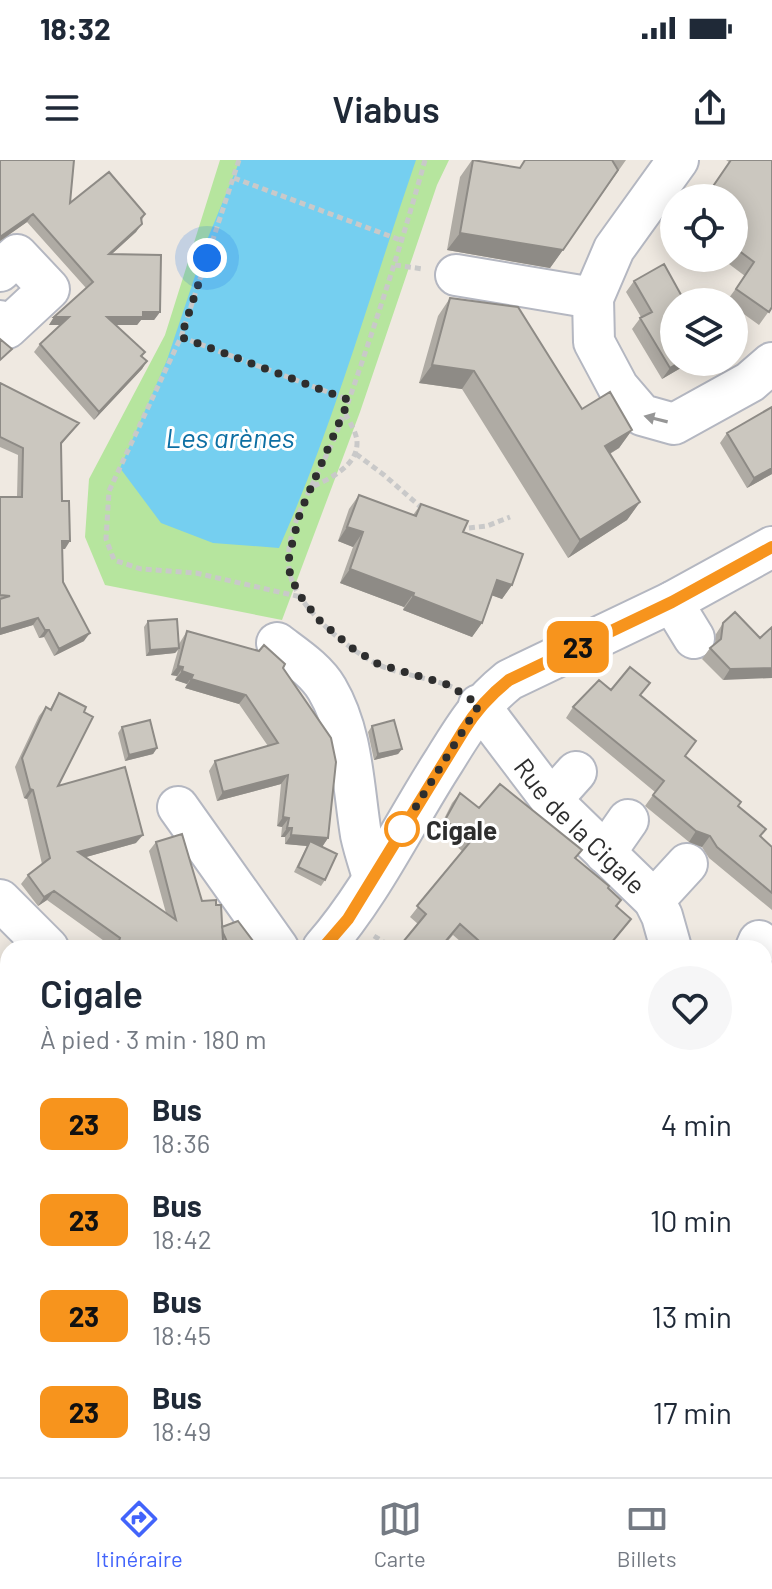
<!DOCTYPE html>
<html lang="fr">
<meta charset="utf-8">
<style>
:root{--surface:#fff;--page:#f6f6f7;--text:#1f2937;--muted:#747a83;--line:#e0e1e3;--accent:#4264fb}
body{margin:0;font-family:Barlow,sans-serif;background:var(--page);color:var(--text);height:100vh;display:flex;flex-direction:column;font-size:30px;white-space:nowrap}
*{box-sizing:border-box;margin:0}
p{font-size:26px;color:var(--muted)}
.icon{flex:none;width:44px;height:44px;fill:none;stroke:currentColor;stroke-width:2;stroke-linecap:round;stroke-linejoin:round}
.map{position:relative;flex:1;overflow:hidden}
.drawer{position:absolute;left:0px;top:780px;width:772px;height:538px;display:flex;flex-direction:column;background:var(--surface);border-radius:24px 24px 0 0;box-shadow:0 4px 20px #0003}
.drawer>*{flex:none}
.badge{padding:0 16px;border-radius:12px;font-size:28px;line-height:52px}
.fabs{position:absolute;left:660px;top:24px;display:grid;gap:16px}
.fabs a{display:grid;place-items:center;width:88px;height:88px;border-radius:50%;background:var(--surface);box-shadow:0 4px 20px #0003;font-size:40px}
.you{position:absolute;width:40px;height:40px;margin:-20px;border:6px solid #fff;border-radius:50%;background:#1a73e8;box-shadow:0 0 0 12px #1a73e833}
.map>.badge{position:absolute;translate:-50% -50%;box-shadow:0 0 0 4px #fff}
.round{display:grid;place-items:center;flex:none;width:84px;height:84px;border-radius:42px;background:var(--page)}
.headline{display:flex;align-items:center;justify-content:space-between;height:136px;padding:0 40px}
h1{font-size:38px;font-weight:600;line-height:60px}
ul{padding:0;list-style:none}
li{display:flex;align-items:center;gap:24px;height:96px;padding:0 40px}
li div{flex:1}
li b{display:block;font-size:30px}
li em{font-style:normal}
li .badge{min-width:88px;font-weight:700;text-align:center}
.status{display:flex;justify-content:space-between;align-items:center;height:56px;padding:0 40px;background:var(--surface);direction:ltr}
.status svg{height:22px;fill:currentColor}
header{display:flex;justify-content:space-between;align-items:center;height:104px;padding:0 40px;background:var(--surface);font-size:36px;font-weight:600}
.dock{display:flex;justify-content:space-around;align-items:center;height:112px;border-top:2px solid var(--line);background:var(--surface);font-size:22px;color:var(--muted)}
.dock a{display:grid;justify-items:center;gap:4px}
.dock .active{color:var(--accent)}
.map>svg:first-child{display:block}
</style>
<div class="status"><b>18:32</b><svg viewBox="0 0 49 12"><path d="M0 12V9h3v3zM5 12V6h3v6zM10 12V3h3v9zM15 12V0h3v12zM26 1h20v11H26zM47 4h2v5h-2z"/></svg></div>
<header><svg class="icon" aria-label="menu" viewBox="0 0 24 24"><path d="M4 6h16M4 12h16M4 18h16"/></svg>Viabus<svg class="icon" aria-label="share" viewBox="0 0 24 24"><path d="M12 15V3M7 8l5-5 5 5M5 13v7h14v-7"/></svg></header>
<div class="map">
<svg width="772" height="1317" viewBox="0 0 772 1317">
<rect width="100%" height="100%" fill="#efe9e1"/>
<path fill="#b6e59e" d="M220 0H449L437 25 360 252 282 460 105 425 85 377 89 319 165 175Z"/>
<path fill="#75cff0" d="M240 0H416C371 130 335 262 279 388L213 383 161 363 120 308 167 200 207 80Z"/>
<g fill="none" stroke-linecap="round" stroke-linejoin="round">
<path stroke="#75cff0" stroke-width="9" d="M754 1310 772 1316
M625 1317 647 1310"/>
<g stroke="#b4b7c1" stroke-width="44">
<g id="minor">
<path d="M678 0 614 89 593 138 594 182 618 227 642 255 674 264 750 222 772 203"/>
<path d="M0 111 17 95 49 129 7 168 0 161"/>
<path d="M456 115 593 138"/>
<path d="M672 442 694 478"/>
<path d="M277 483C294 496 316 510 327 529 353 573 353 626 361 675 364 689 369 704 373 717"/>
<path id="s1" d="M479 545 551 640 654 740 662 756 671 788"/>
<path d="M551 640 576 612"/>
<path d="M178 647 278 788"/>
<path d="M605 693 628 660"/>
<path d="M0 740 48 788"/>
<path d="M654 740 687 704"/>
<path d="M323 788C372 732 404 663 444 601 465 567 477 546 509 520L672 442 772 387"/>
<path d="M756 788 759 781"/>
<path d="M764 828 772 832"/>
<path d="M764 1106 772 1111"/>
<path d="M0 1122 8 1119"/>
<path d="M0 1301 4 1317"/>
<path d="M95 1310 98 1317"/>
<path d="M231 1317 245 1310"/>
</g>
</g>
<path stroke="#c9c9c9" stroke-width="5" stroke-dasharray="6 4" stroke-linecap="butt" d="M239 0 181 177 109 331 106 379 114 400 141 409 196 413 301 437
M425 0C403 80 377 159 350 237 343 256 336 276 327 294 312 329 281 374 290 414 297 447 347 489 377 504 400 515 428 517 452 527
M234 18 403 81
M395 105 423 109
M181 177 349 240
M356 294 384 315 423 349
M314 326C331 318 358 305 357 282 357 273 349 261 345 253
M459 369 487 366 510 357
M374 776 393 788"/>
<use href="#minor" stroke="#fff" stroke-width="40"/>
</g>
<path fill="#afaba4" d="M0 0 70 43 145 54 136 72 112 94 160 152 154 160H141L137 165H115L145 192 142 196 147 201 142 209 94 260 34 192 40 184 60 165H49L54 157 86 128 27 62 0 81Z
M472 0 520 8 525 0H626L550 108 447 90 460 17Z
M726 0H772V147L759 165 734 147V142H726L745 116 721 98H734V38L729 2Z
M634 121 685 142 674 202H691L662 219 632 169 641 157 626 132Z
M450 138 582 249 632 270 619 288 610 294 640 342 627 360 568 398 462 229 419 223 438 156Z
M0 223 79 263 61 285 62 341 65 389H62L63 422 84 481 54 496 44 477 39 478 33 465 0 475V337H17L18 295 0 287Z
M772 247V314L747 328 720 283 727 273Z
M359 335 413 355 421 344 463 372 512 425 502 439 492 435 482 463 472 477 403 450 404 447 340 423 353 387 338 381 349 349Z
M148 461 179 484 187 471 283 508 328 678 322 687 325 720 321 726 294 712 307 686 285 684V677H281L282 667 277 666 281 624 217 641 209 611 215 601 268 586 239 544 185 528 187 524 175 520 177 516 171 515 178 490 175 493 146 496 144 467Z
M723 463 760 478 723 520 702 499 710 488 715 484 716 474Z
M611 530 640 536 685 596 738 646 760 677 772 687V750L709 698 702 687 689 682 645 646 655 632 566 558 573 547Z
M59 533 58 626 136 683 86 697 166 753 149 691 156 682 202 741 216 745 222 767 254 788H223L221 784 218 788H114L47 740 38 746 21 724 28 715 42 704 27 639 24 638 15 607 39 556 46 547 50 549Z
M372 566 402 589 398 594 374 600 368 572Z
M122 567 157 588 153 594 125 601 118 573Z
M460 633 479 648 576 698 621 740 617 746 631 759 608 788H468L453 775 442 788H398L418 764 410 757 462 691 438 671 452 643Z
M8 813V936L0 917V816Z
M764 868 772 871V917L764 914Z
M771 1017H772V1033L764 1028Z
M0 1132 4 1134 8 1133V1209L0 1188Z
M35 1310H83L87 1317H38Z
M431 1310H496L491 1317H436V1312Z"/>
<path fill="#8e8b86" d="M33 54 27 62 0 81V77Z
M142 64 136 72 103 102 109 94Z
M460 73 563 90 550 108 447 90Z
M143 152H160L154 160H141L137 165H101L107 157Z
M54 157H69L64 165H49Z
M147 201 142 209 94 260 99 252Z
M680 202H691L662 219 670 208Z
M432 205 474 211 462 229 419 223Z
M632 270 619 288 592 304 605 286Z
M772 308V314L747 328 754 318Z
M640 342 627 360 568 398 580 380Z
M347 367 363 372 353 387 338 381Z
M62 381H70L65 389H57Z
M350 409 414 433 404 447 340 423Z
M497 420 512 425 502 439 488 434Z
M413 436 482 463 472 477 403 450Z
M38 458 33 465 0 475V469Z
M45 470H49L44 477 39 478Z
M90 473 84 481 54 496 59 489Z
M179 488 175 493 146 496 150 490Z
M178 506 183 507 177 516 171 515Z
M772 508V518L723 520 730 509Z
M182 511 193 515 187 524 175 520Z
M191 519 246 535 239 544 185 528Z
M157 588 153 594 125 601 129 595Z
M402 589 398 594 374 600 378 594Z
M288 615 281 624 217 641 223 632Z
M30 629 33 630 27 639 24 638Z
M283 657 289 658 282 667 277 666Z
M287 668H292L285 677H281Z
M696 671 710 676 702 687 689 682Z
M143 675 136 683 72 701 78 692Z
M291 675 328 678 322 687 310 681 307 686 285 684Z
M54 731 47 740 38 746 44 737Z
M223 781 218 788H147L149 785Z
M764 1181 772 1184V1199L764 1195Z
M764 1205 772 1209V1223L764 1219Z
M496 1310 491 1317H438L442 1311Z"/>
<path fill="#cbc7bf" stroke="#8e8b86" stroke-width="2" d="M0 0H74L70 43 109 12 145 54 141 58 142 64 109 94 161 95 160 152H143V157H107L145 192 141 196 147 201 99 252 40 184 69 157H54L93 122 33 54 0 77Z
M473 0 520 8 525 0H612L618 10 563 90 460 73Z
M731 0H772V147L769 152 736 129 754 102 734 87V38H705Z
M664 104 685 142H674V202H680L670 208 640 158 652 152 634 121Z
M450 138 518 147 582 249 610 232 632 270 605 286 640 342 580 380 474 211 432 205Z
M0 179 12 189 0 200Z
M0 223 79 263 61 283 62 341H69L70 381H62L63 422 90 473 59 489 49 470H45L38 458 0 469V439L10 436 0 435V337H22L23 288 0 277Z
M772 247V308L754 318 727 273Z
M359 335 416 356 421 344 468 361 463 372 523 394 512 425 497 420 482 463 413 436 414 433 350 409 363 372 347 367Z
M735 452 760 478 772 467V508L730 509 710 488 721 479 723 463Z
M177 459 179 488 150 490 148 461Z
M187 471 259 491 264 485 285 504 283 508 331 578 336 602 328 678 291 675 292 668H287L289 658 283 657 288 615 223 632 215 601 278 583 246 535 191 519 193 515 182 511 183 507 178 506Z
M630 507 650 523 640 535 696 581 685 596 741 642 738 646 766 669 760 676 772 687V733L717 687 710 676 696 671 653 635 664 621 573 547 599 520 611 530Z
M59 533 86 547 84 552 93 557 58 626 125 607 143 675 78 692 176 760 156 682 182 674 202 741 216 740V745H221L223 781 149 785 148 788H117L120 778 54 731 44 737 28 715 50 698 33 630 30 629 22 598 46 547 51 550Z
M150 560 157 588 129 595 122 567Z
M394 560 402 589 378 594 372 566Z
M500 624 582 690 575 698 609 726 608 728 621 740 616 746 631 759 607 788H487L460 764 440 788H398L426 754 417 746 471 681 445 660 460 633 479 648Z
M310 681 337 694 325 720 298 707Z
M238 761 256 785 249 788H230L223 773 222 767Z
M8 813V907L0 888V816Z
M764 868 772 871V903L764 900Z
M0 1132 4 1134 8 1133V1179L0 1159Z
M764 1134 772 1137V1184L764 1181Z
M764 1204H772V1209L764 1205Z
M47 1310H83L87 1317H50Z
M442 1310H489V1315L442 1311Z"/>
<defs><path id="oneway-solid" d="M-6-.8H1V-3.2L6.5 0L1 3.2V.8H-6Z" transform="scale(2)"/></defs>
<use fill="#969696" href="#oneway-solid" transform="translate(656 259) rotate(-166)"/>
<g fill="none" stroke-linecap="round" stroke-linejoin="round">
<g stroke="#fff" stroke-width="18">
<path id="line" d="M323 788 348 759 464 570C477 549 490 535 509 520L672 442 772 387"/>
</g>
<use href="#line" stroke="#f7941d" stroke-width="12"/>
<path stroke="#2e2e2e" stroke-width="8" stroke-dasharray="0 14.4" d="M207 98 181 177 349 240 300 353 289 396 290 416 301 437 319 460 352 488 378 504 449 525 479 545 402 669"/>
</g>
<circle fill="#fff" stroke="#f7941d" stroke-width="4" cx="402" cy="669" r="16"/>
<g text-anchor="middle" dominant-baseline="central" stroke-width="6" stroke-linejoin="round" paint-order="stroke">
<g font-size="26" fill="#2e2e2e" stroke="#fff">
<text stroke="none"><textPath href="#s1" startOffset="158">Rue de la Cigale</textPath></text>
</g>
<g font-size="26" font-weight="bold" fill="#2e2e2e" stroke="#fff" text-anchor="start">
<text x="426" y="669">Cigale</text>
</g>
<g font-size="28" font-style="italic" fill="#0d6fa3" stroke="#fff">
<text x="230" y="277">Les arènes</text>
</g>
</g>
</svg>
<div class="fabs">
<a><svg class="icon" aria-label="locate" viewBox="0 0 24 24"><circle cx="12" cy="12" r="6"/><path d="M12 2v4M12 18v4M2 12h4M18 12h4"/></svg></a>
<a><svg class="icon" aria-label="layers" viewBox="0 0 24 24"><path d="M12 4l9 5-9 5-9-5zM3 14l9 5 9-5"/></svg></a>
</div>
<div class="you" style="left:207px;top:98px"></div>
<b class="badge" style="left:578px;top:487px;background:#f7941d;color:#111">23</b>
<section class="drawer">
<div class="headline"><div><h1>Cigale</h1><p>À pied · 3 min · 180 m</p></div><a class="round"><svg class="icon" aria-label="heart" viewBox="0 0 24 24"><path d="M12 20l-8-8c-3-5 5-10 8-4 3-6 11-1 8 4z"/></svg></a></div>
<ul>
<li><span class="badge" style="background:#f7941d;color:#111">23</span><div><b>Bus</b><p>18:36</p></div><em>4 min</em></li>
<li><span class="badge" style="background:#f7941d;color:#111">23</span><div><b>Bus</b><p>18:42</p></div><em>10 min</em></li>
<li><span class="badge" style="background:#f7941d;color:#111">23</span><div><b>Bus</b><p>18:45</p></div><em>13 min</em></li>
<li><span class="badge" style="background:#f7941d;color:#111">23</span><div><b>Bus</b><p>18:49</p></div><em>17 min</em></li>
</ul>
</section>
</div>
<nav class="dock">
<a class="active"><svg class="icon" aria-label="directions" viewBox="0 0 24 24"><path d="M12 3l9 9-9 9-9-9zM9 14v-3h6M13 9l2 2-2 2"/></svg>Itinéraire</a>
<a><svg class="icon" aria-label="map" viewBox="0 0 24 24"><path d="M3 6l6-2 6 2 6-2v14l-6 2-6-2-6 2zM9 4v14M15 6v14"/></svg>Carte</a>
<a><svg class="icon" aria-label="tickets" viewBox="0 0 24 24"><path d="M3 7h18v10H3zM15 7v10"/></svg>Billets</a>
</nav>
